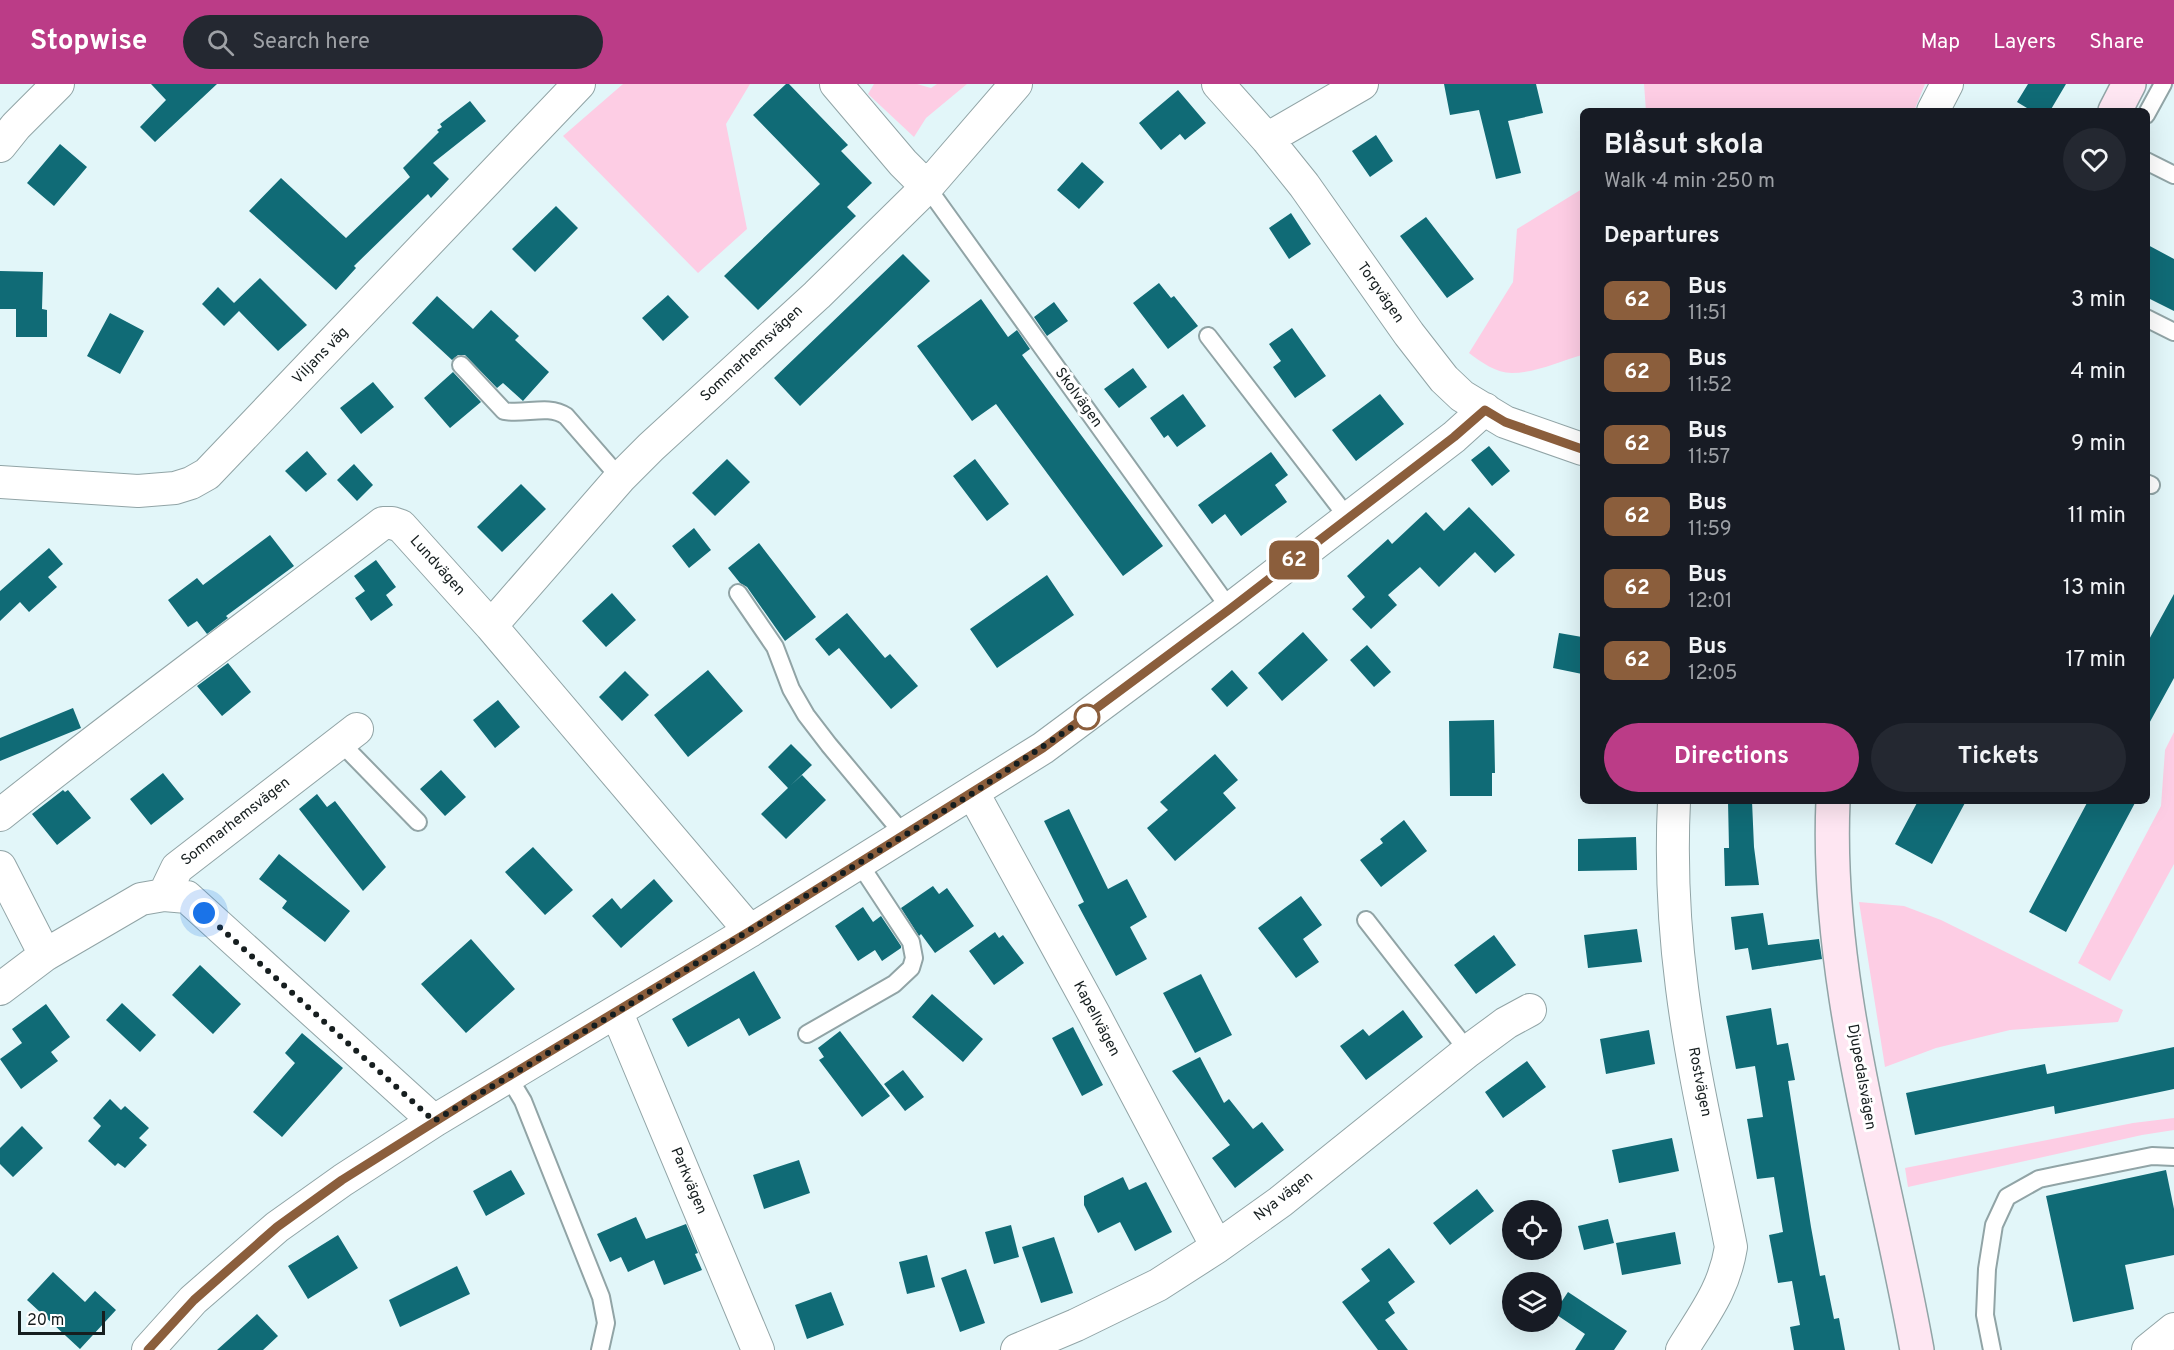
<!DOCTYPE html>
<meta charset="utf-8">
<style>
:root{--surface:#171b24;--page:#242831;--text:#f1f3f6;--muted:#9ea1a6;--accent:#bb3c87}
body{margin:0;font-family:Overpass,sans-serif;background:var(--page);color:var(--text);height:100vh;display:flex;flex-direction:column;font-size:22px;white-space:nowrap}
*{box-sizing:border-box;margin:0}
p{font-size:20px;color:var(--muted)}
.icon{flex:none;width:33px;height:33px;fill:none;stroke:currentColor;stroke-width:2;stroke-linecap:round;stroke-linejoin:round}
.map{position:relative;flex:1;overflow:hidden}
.sheet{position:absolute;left:1580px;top:24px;width:570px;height:696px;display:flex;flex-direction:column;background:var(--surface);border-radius:9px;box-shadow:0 6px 24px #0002}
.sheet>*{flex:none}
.badge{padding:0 12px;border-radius:9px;font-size:21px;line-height:39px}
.tools{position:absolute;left:1502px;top:1116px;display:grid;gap:12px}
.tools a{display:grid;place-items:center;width:60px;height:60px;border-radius:50%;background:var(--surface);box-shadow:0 6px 24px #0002;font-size:30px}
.scale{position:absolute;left:18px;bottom:15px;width:87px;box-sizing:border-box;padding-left:6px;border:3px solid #161e1f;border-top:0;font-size:16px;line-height:21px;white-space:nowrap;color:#161e1f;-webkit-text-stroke:4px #fff;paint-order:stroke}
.you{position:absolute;width:30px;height:30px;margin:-15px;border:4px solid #fff;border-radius:50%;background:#1a73e8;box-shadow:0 0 0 9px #1a73e833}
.map>.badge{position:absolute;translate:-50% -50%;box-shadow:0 0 0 3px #fff}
h2{padding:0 24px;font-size:22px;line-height:54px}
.round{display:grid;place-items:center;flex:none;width:63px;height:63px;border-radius:32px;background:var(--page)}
.headline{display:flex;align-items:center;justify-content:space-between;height:102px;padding:0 24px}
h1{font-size:28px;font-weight:700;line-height:45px}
.button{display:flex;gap:12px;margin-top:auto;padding:12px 24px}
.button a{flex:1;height:69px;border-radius:36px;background:var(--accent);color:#fff;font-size:24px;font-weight:700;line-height:69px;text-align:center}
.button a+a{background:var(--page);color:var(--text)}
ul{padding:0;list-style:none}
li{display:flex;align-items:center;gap:18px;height:72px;padding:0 24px}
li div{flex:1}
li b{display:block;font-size:22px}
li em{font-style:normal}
li .badge{min-width:66px;font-weight:700;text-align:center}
header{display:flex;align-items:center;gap:36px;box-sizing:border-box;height:84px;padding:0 30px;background:var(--accent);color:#fff}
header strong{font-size:28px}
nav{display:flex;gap:33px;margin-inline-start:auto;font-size:21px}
.search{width:420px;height:54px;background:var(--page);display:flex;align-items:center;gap:15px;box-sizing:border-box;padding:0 21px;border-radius:33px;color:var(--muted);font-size:22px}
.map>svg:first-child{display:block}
</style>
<header>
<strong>Stopwise</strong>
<div class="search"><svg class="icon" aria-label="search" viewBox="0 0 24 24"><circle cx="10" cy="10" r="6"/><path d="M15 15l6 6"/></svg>Search here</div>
<nav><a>Map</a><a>Layers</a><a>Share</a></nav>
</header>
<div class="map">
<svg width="2174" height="1266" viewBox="0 0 2174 1266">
<rect width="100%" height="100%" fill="#e2f6f9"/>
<path fill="#fdcde4" d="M623 0H750L726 40 747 145 698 189 563 52Z
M874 0H917L931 4 937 0H967L926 34 914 53 868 10Z
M1644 0H1925L1914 27H1646Z
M1582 105V271C1561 277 1535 289 1512 289 1496 289 1481 278 1469 269L1513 198 1517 145Z
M2174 648V780L2110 897 2078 879 2161 722 2165 666Z
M1859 818 1904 822 1941 836 2123 926 2118 938 2010 946 1936 964 1885 983Z
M2174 1034V1046L2142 1051 1908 1103 1905 1084 2133 1039Z"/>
<path fill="#106b76" d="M151 0H217L155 58 140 43 166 16Z
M786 0H789L848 61 841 67 872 99 847 123 856 132 758 226 724 192 820 100 753 31Z
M1444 0H1536L1543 29 1508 37 1521 89 1496 95 1479 26 1450 31Z
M2028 0H2066L2050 27H2032L2017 18Z
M1178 6 1206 39 1185 56 1180 50 1161 66 1139 39Z
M470 17 486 37 433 79 449 95 431 114 428 110 354 182 356 184 336 206 249 127 281 94 346 154 410 93 403 84 439 48 437 46 442 43 440 40Z
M1376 51 1393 77 1370 93 1352 67Z
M60 60 87 83 54 122 27 99Z
M1082 78 1104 98 1079 125 1057 106Z
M556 122 578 144 535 188 512 165Z
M1291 129 1311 160 1289 175 1269 144Z
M1426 133 1474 195 1447 214 1400 152Z
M2146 160 2174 175V227L2146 213Z
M903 170 930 197 800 322 774 294Z
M0 187 43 188 42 225 47 226V253H16V225H0Z
M260 194 307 241 278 267 239 227 224 242 202 220 218 203 234 219Z
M1159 199 1171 214 1174 212 1198 242 1168 265 1133 219Z
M668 211 689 233 663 257 642 234Z
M437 212 473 245 491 226 519 252 515 256 549 288 523 317 503 299 497 304 465 271H458L452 276 412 239Z
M981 215 1008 253 1017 246 1030 265 1022 271 1163 462 1123 492 996 320 972 337 917 262Z
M1054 218 1068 237 1047 252 1034 233Z
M110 229 144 247 120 290 87 272Z
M1292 244 1326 292 1295 314 1273 283 1281 277 1269 260Z
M1133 284 1147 303 1119 324 1104 305Z
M453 288 481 318 450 344 424 314Z
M373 298 394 323 361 350 340 324Z
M1183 310 1206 342 1177 363 1168 351 1164 354 1150 334Z
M1380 310 1404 340 1356 377 1332 346Z
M1489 362 1510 387 1492 402 1471 376Z
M307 367 327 390 306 408 285 387Z
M1271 368 1288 391 1275 401 1287 418 1241 452 1225 430 1212 440 1198 421Z
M727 375 750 398 715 432 692 409Z
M975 375 1009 420 987 437 953 392Z
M354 380 373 401 357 417 337 396Z
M521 400 546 425 502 468 477 443Z
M1469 423 1515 471 1495 489 1475 468 1439 503 1420 483 1388 511 1397 521 1371 545 1352 525 1365 513 1347 492 1388 455 1392 460 1426 428 1444 447Z
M694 444 711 466 689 484 672 462Z
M270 451 294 482 226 532 228 534 207 550 197 537 188 543 168 516 197 494 203 501Z
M759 459 816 533 785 557 747 503 740 499 728 484Z
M49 464 63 480 48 493 57 503 29 528 20 518 0 537V507Z
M376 476 396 503 386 511 393 521 371 537 355 514 365 507 354 492Z
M1047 491 1074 531 997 584 970 545Z
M612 509 636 536 606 563 582 537Z
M2174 510V594L2146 645V561Z
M847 529 885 574 890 570 918 602 891 625 839 564 829 572 815 555Z
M1303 548 1328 576 1282 617 1258 589Z
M1559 549 1582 553V590L1553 584Z
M1367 561 1391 588 1374 603 1350 576Z
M228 579 251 608 222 632 197 602Z
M708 586 743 627 688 673 654 631Z
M1232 586 1248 604 1227 623 1211 605Z
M625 587 649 611 622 637 599 613Z
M498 616 520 643 495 664 473 636Z
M73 624 81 644 0 677V654Z
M1494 636 1495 689H1492V712H1450L1449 637Z
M791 660 812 681 790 702 802 691 826 716 786 755 761 730 788 704 768 683Z
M1215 670 1238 696 1223 709 1236 724 1175 777 1147 744 1168 726 1160 718Z
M441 686 466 713 445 732 420 705Z
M163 689 184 715 151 741 130 715Z
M63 706 65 708 68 706 91 734 57 761 32 730Z
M317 710 327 723 335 717 386 783 363 807 299 725Z
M1728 717H1752L1754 763 1759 801 1725 802 1724 764H1729Z
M1918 717H1966L1932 780 1895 760Z
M2088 717H2136L2066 848 2029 828Z
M1069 725 1108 805 1127 795 1147 833 1130 843 1147 875 1116 892 1078 821 1084 818 1044 737Z
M1404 736 1427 767 1381 803 1360 776 1383 759 1380 755Z
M1636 753 1637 786 1578 787V755Z
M533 763 573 806 545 831 505 788Z
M279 770 350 827 325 858 282 824 287 817 259 795Z
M654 795 673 817 621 864 592 832 612 814 621 825Z
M933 802 939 810 947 804 974 842 935 869 921 850 919 852 901 824Z
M1301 812 1322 841 1303 855 1319 878 1296 894 1258 844Z
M863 823 873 838 881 832 901 862V864L882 877 875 866 858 877 835 842Z
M1763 829 1768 861 1819 855 1822 875 1752 886 1748 864 1735 866 1731 833Z
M1637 845 1642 878 1588 884 1584 851Z
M995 848 999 854 1003 851 1024 879 994 901 969 867Z
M1494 851 1516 881 1476 910 1454 881Z
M471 855 515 905 466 949 421 900Z
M200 881 241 920 213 950 172 911Z
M754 887 781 934 749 952 739 934 688 963 672 935Z
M1201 890 1232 951 1195 969 1163 909Z
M932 910 983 955 963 978 912 933Z
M122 919 156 951 140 968 106 936Z
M46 920 70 953 51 968 58 977 21 1005 0 975 22 959 12 945Z
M1771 924 1777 961 1788 959 1795 996 1788 997 1811 1143 1820 1192 1825 1191 1834 1235 1839 1234 1845 1266H1794L1790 1243 1800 1241 1792 1197 1778 1199 1769 1151 1783 1148 1774 1093 1757 1095 1747 1035 1763 1033 1755 982 1736 985 1726 932Z
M1403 926 1423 953 1366 996 1340 962 1363 945 1369 952Z
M1073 943 1103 1001 1082 1012 1052 954Z
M1649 946 1655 980 1606 990 1600 955Z
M840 947 890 1012 862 1033 819 976 824 973 818 964Z
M302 949 343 984 282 1053 253 1028 295 979 285 969Z
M2174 963V1005L2055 1030 2054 1022 1915 1051 1906 1009 2045 980 2047 990Z
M1200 973 1224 1019 1229 1015 1253 1045 1262 1038 1284 1066 1235 1104 1212 1074 1230 1061 1172 987Z
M1527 977 1546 1003 1503 1034 1485 1008Z
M903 986 924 1013 905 1027 884 1000Z
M110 1015 121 1026 125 1022 149 1044 139 1054 147 1061 125 1084 118 1079 115 1082 88 1057 101 1042 93 1034Z
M22 1042 43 1064 13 1093 0 1080V1064Z
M1672 1054 1679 1087 1619 1099 1612 1066Z
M799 1076 810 1109 764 1125 753 1091Z
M511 1086 525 1110 486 1132 473 1107Z
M2166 1086 2174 1125V1171L2125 1181 2134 1225 2073 1238 2046 1112Z
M1123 1093 1129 1106 1146 1098 1172 1148 1135 1167 1120 1138 1098 1149 1084 1121V1112Z
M1477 1105 1494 1127 1450 1161 1433 1139Z
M636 1133 646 1155 686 1140 698 1169 695 1170 702 1186 664 1201 654 1176 628 1188 621 1173 610 1178 597 1150Z
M1608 1135 1614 1159 1584 1166 1578 1142Z
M1011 1141 1019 1173 994 1180 985 1148Z
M1675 1148 1681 1180 1622 1191 1616 1159Z
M338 1151 358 1184 308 1215 288 1182Z
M1054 1153 1073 1209 1041 1219 1022 1163Z
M1389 1164 1415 1198 1388 1218 1395 1229 1385 1236 1408 1266H1378L1342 1218 1370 1197 1361 1185Z
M927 1171 935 1203 907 1210 899 1178Z
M457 1182 470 1210 400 1243 389 1216Z
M966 1185 985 1239 960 1248 941 1194Z
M53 1188 85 1218 95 1207 116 1226 80 1265 27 1216Z
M831 1208 844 1241 807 1255 795 1221Z
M1568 1208 1627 1247 1614 1266H1575L1585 1250 1554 1229Z
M257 1230 278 1252 263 1266H217Z"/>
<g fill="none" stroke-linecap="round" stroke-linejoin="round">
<g stroke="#91a4a6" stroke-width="20">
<path id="lane" d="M2146 31 2163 0
M2146 77 2174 91
M927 103 1230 525
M2146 234 2174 248
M1208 252 1348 434
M461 281 504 327C525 331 548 320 566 332L620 394
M2146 399 2151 401
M738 509 775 563 791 605 806 631 829 661 904 751
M340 658 418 738
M1366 836 1468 967
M807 950 894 900 911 884 914 874 911 858 859 779
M508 992 523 1017 601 1213 606 1239 600 1266
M1992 1266 1985 1231 1987 1185 1994 1141 2007 1113 2039 1095 2058 1091 2152 1072 2174 1073"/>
</g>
<g stroke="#91a4a6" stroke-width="34">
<path id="street" d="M836 0 903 79 927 103
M1218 0 1267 55 1304 101 1409 250 1444 295 1462 312 1505 338 1582 365
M1933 27 1947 0
M1267 55 1362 0
M0 62 16 42 58 0
M0 398 138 407 175 404 191 399 207 390 579 0
M491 542 620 394 651 363 817 211 873 156 927 103 1016 0
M973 709 1094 930 1217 1163
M1674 717C1671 779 1674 842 1682 904 1693 991 1714 1077 1731 1163 1724 1206 1704 1230 1682 1266
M0 731C125 631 255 537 383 439H392L401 442 491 542 750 847
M0 783 45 871
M164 811 187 813 434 1037
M0 905 45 871 141 815 164 811 177 784 357 645
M617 929 758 1266
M148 1266 193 1216 277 1143 343 1096 434 1037 750 847 1043 664 1230 525 1454 353 1485 325
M1017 1266 1076 1241 1158 1201 1217 1163 1280 1118 1468 967 1506 939 1530 926
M2148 1266 2174 1245"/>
</g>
<g stroke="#91a4a6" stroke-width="36">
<path id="secondary" d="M2115 27 2129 0
M1833 717C1825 901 1885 1086 1917 1266"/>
</g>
<use href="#lane" stroke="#fff" stroke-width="16"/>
<use href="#street" stroke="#fff" stroke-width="32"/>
<use href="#secondary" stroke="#fee6f2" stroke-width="33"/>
</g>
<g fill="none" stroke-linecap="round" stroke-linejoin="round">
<g stroke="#fff" stroke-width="14">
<path id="line" d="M148 1266 194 1216 261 1157 277 1143 342 1096 471 1015 750 847 1043 664 1230 525 1454 353 1485 326 1505 338 1582 365"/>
</g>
<use href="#line" stroke="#8b5e3c" stroke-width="9"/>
<path stroke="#161e1f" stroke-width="6" stroke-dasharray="0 10.8" d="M204 829 434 1037 617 928 973 709 1087 633"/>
</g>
<circle fill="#fff" stroke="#8b5e3c" stroke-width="3" cx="1087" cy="633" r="12"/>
<g text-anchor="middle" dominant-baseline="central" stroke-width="6" stroke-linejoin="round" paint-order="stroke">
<g font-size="15" fill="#161e1f" stroke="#fff">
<text transform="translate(1380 209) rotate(55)">Torgvägen</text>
<text transform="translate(752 270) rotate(-43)">Sommarhemsvägen</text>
<text transform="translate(321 272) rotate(-46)">Viljans väg</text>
<text transform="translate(1078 314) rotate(54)">Skolvägen</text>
<text transform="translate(437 482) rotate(48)">Lundvägen</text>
<text transform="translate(236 738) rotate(-38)">Sommarhemsvägen</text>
<text transform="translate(1096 935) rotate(62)">Kapellvägen</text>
<text transform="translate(1861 993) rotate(80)">Djupedalsvägen</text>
<text transform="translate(1699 998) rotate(79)">Rostvägen</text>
<text transform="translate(688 1097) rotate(67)">Parkvägen</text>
<text transform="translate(1284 1113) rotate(-38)">Nya vägen</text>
</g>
</g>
</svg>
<div class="tools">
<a><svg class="icon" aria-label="locate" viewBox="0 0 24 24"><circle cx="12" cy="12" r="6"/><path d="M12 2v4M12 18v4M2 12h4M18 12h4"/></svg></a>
<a><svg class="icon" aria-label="layers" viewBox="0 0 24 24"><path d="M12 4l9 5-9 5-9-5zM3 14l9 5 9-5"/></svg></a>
</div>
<div class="scale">20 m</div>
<div class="you" style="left:204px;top:829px"></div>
<b class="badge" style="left:1294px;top:476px;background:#8b5e3c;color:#fff">62</b>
<section class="sheet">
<div class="headline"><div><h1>Blåsut skola</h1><p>Walk · 4 min · 250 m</p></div><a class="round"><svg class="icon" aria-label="heart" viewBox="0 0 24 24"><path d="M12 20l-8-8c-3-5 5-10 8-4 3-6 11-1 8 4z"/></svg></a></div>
<h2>Departures</h2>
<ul>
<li><span class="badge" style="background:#8b5e3c;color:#fff">62</span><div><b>Bus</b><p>11:51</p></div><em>3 min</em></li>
<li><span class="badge" style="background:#8b5e3c;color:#fff">62</span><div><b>Bus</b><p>11:52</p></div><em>4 min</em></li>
<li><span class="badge" style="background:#8b5e3c;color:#fff">62</span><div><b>Bus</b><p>11:57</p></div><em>9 min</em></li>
<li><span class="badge" style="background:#8b5e3c;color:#fff">62</span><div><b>Bus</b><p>11:59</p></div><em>11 min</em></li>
<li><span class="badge" style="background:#8b5e3c;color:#fff">62</span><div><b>Bus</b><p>12:01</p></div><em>13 min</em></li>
<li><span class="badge" style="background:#8b5e3c;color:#fff">62</span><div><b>Bus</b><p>12:05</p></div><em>17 min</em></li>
</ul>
<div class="button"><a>Directions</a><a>Tickets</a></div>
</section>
</div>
